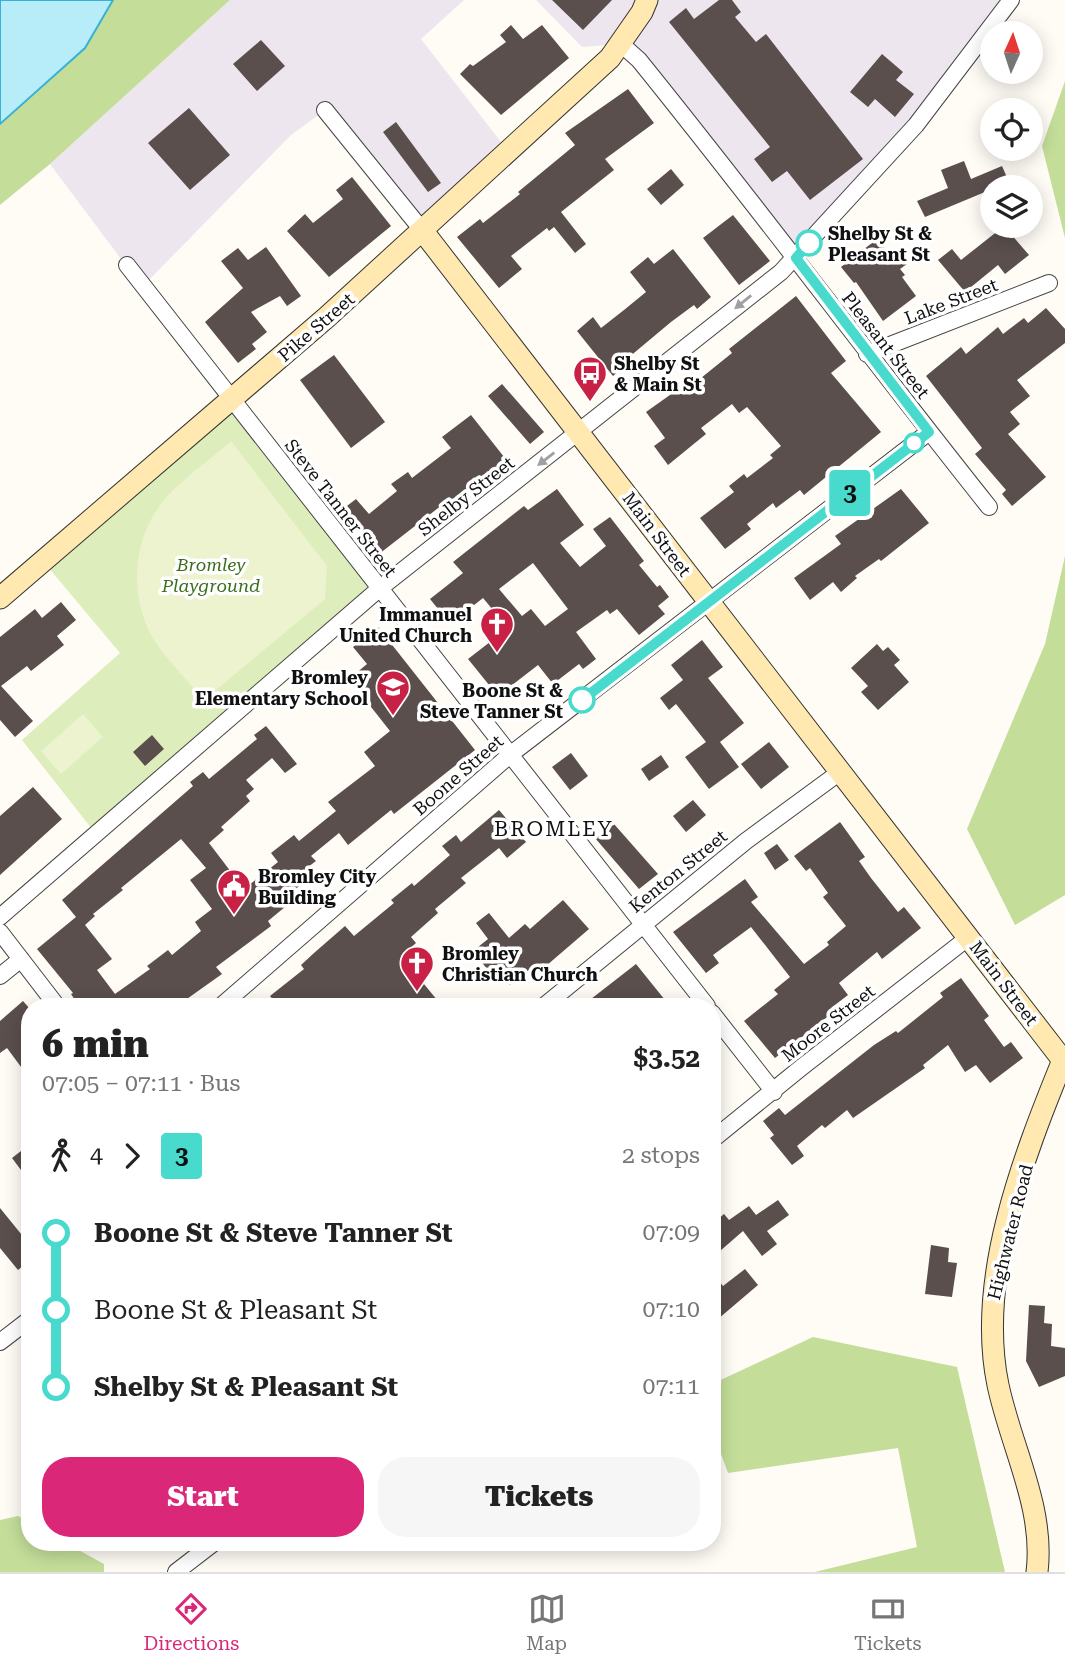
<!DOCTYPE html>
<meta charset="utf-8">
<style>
:root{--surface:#fff;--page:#f6f6f6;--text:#222;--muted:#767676;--line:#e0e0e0;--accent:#db2777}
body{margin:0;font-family:"Roboto Serif",serif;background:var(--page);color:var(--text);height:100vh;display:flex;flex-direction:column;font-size:26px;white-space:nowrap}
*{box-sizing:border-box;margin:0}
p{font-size:23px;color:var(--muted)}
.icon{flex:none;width:38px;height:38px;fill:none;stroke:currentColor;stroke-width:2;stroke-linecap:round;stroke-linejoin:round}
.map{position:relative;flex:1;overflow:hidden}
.drawer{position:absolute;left:21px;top:998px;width:700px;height:553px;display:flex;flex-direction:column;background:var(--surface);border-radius:28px;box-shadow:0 4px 18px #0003}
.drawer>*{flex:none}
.badge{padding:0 14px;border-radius:5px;font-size:24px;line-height:46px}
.needle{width:46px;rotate:3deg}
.buttons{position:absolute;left:980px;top:21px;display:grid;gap:14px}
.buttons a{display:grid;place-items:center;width:63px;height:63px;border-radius:50%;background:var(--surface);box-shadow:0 4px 18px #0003;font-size:35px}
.map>.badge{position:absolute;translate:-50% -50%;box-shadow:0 0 0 4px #fff}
.legs{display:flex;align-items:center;gap:10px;height:77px;padding:0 21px;font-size:23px}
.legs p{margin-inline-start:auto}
.summary{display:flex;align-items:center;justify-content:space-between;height:119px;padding:0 21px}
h1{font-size:38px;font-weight:800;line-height:52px}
.button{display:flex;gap:14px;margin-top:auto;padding:14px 21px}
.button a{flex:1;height:80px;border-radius:28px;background:var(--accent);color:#fff;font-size:28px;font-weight:800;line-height:80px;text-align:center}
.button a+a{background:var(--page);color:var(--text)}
ul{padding:0 21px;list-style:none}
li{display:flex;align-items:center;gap:24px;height:77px;font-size:26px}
li i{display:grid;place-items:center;width:10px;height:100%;margin:0 9px;background:currentColor}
li i::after{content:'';width:18px;height:18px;margin:-9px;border:5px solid;border-radius:50%;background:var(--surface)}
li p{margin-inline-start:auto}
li:first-child i{background:linear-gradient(#0000 50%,currentColor 0)}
li:last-child i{background:linear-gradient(currentColor 50%,#0000 0)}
.tab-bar{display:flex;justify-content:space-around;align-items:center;height:98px;border-top:2px solid var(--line);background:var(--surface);font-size:19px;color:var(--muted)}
.tab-bar a{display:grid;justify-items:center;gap:4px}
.tab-bar .current{color:var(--accent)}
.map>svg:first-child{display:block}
</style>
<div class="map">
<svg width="1065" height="1572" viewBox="0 0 1065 1572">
<rect width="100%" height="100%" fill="#fffbf5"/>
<path fill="#ede6ef" d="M230 0H464L421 39 508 151 422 230 324 111 291 135 142 287 50 164Z
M536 0H1011L796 258 621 44 582 47Z"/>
<path fill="#ddedbb" d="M233 398 379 589 96 834 22 740 120 653 43 561Z"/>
<path fill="#c4de9a" d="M72 0H230L50 164 0 205V65Z
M1065 81V238L1042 146Z
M1065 556V895L1015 925 967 829 1045 644Z
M813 1337 957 1367 1005 1572H815L917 1547 898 1448 728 1473 712 1429V1384Z
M18 1516 30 1522V1542H64L104 1564V1572H0V1520Z"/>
<path fill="#edf3ce" d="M231 441 327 566 325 599 204 700C188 681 170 663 156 643 127 600 132 535 166 498 184 477 210 460 231 441Z
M83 714 103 737 61 774 41 751Z"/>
<path fill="#b7ecf9" stroke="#3ab1d4" stroke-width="2" d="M0 0H113L85 48 0 124Z"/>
<path fill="#5a4f4c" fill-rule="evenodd" d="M552 0H612L583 30Z
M719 0H732L741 12 735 17 756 42 766 34 863 159 810 200 787 171 772 182 754 159 770 147 669 22 686 8 694 19Z
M511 25 523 39 542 25 569 58 501 115 460 74 470 64 473 66 506 42 500 35Z
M261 40 285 66 257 91 233 64Z
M882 54 903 72 896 80 914 94 895 117 875 99 868 107 850 92Z
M628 89 654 123 605 159 614 170 561 212 586 244 575 253 554 227 549 231 547 228 511 256 522 269 499 288 457 237 480 219 483 223 520 194 518 192 575 145 565 133Z
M189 108 230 155 190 190 148 143Z
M396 122 441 183 428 192 383 132Z
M964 161 971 179 1002 166 1009 182 925 217 917 201 948 188 941 170Z
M671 169 684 185 661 205 647 189Z
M352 177 391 226 329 277 287 231 305 214 313 223 343 199 336 190Z
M733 215 770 261 739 285 703 238Z
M1004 226 1029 255 1005 274 998 265 965 292 938 260 952 249 961 260Z
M877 239 890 256 901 248 911 261 900 269 905 275 902 277 916 296 883 321 856 282 854 283 841 267Z
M266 247 301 296 287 306 280 296 251 312 267 332 252 344 256 349 238 363 205 322 243 288 221 261 238 248 248 260Z
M673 249 711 297 697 309 694 305 671 322 622 363 625 366 613 376 577 331 593 317 601 328 624 310 646 292 630 272 648 257 654 264Z
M796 296 846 361 831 373 881 432 804 495 800 490 776 508 773 503 747 524 751 529 725 549 700 518 734 492 729 486 744 474 747 478 773 458 770 455 781 446 747 407 739 413 732 404 701 428 706 434 668 465 654 446 665 438 646 412 698 375 701 378 732 353 729 349Z
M1046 308 1065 329V343L1017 380 1030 396 1010 412 1020 424 1008 434 1046 477 1012 506 1002 494 1006 490 975 454 982 448 926 376 961 347 966 354 998 327 1003 334 1024 318 1028 323Z
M334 355 385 422 351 448 300 380Z
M502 384 544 432 530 444 488 396Z
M471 415 508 462 461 497 460 495 444 508 442 505 379 554 343 509 356 499 369 514 397 491 391 484 408 472 412 478 451 448 442 437Z
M557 489 584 525 560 543 580 567 606 546 593 529 610 517 644 561 639 565 657 587 660 585 669 597 658 606 665 614 639 635 617 609 610 614 607 610 576 632 596 659 583 669 579 664 553 684 538 665 498 696 468 659 508 628 483 598 450 624 430 599 463 573 453 562 524 506 528 510ZM533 563 568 609 545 626 531 609 522 616 499 589Z
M901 489 929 523 881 561 879 559 855 576 857 578 841 592 833 582 810 600 794 578 841 544 835 536Z
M61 602 76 620 57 636 64 645 31 671 27 666 1 686 33 721 15 737 0 720V637L35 609 42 618Z
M378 627 475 750 394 814 391 810 348 845 339 833 311 856 316 861 308 867 314 875 286 896 291 902 268 921 271 926 216 967 222 974 177 1006H79L71 994 73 993 37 949 76 917 62 900 193 786 190 782 203 772 209 779 257 739 254 735 266 726 297 764 285 773 272 758 246 780 254 789 246 796 250 801 221 827 224 830 209 843 244 889 278 862 271 853 294 835 299 841 336 811 328 802 375 766 364 752 390 731 349 679 367 664 353 647ZM181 839 206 868 190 880 212 909 195 922 201 931 172 955 168 950 147 966 150 969 115 994 97 970 112 959 85 925 95 916 93 914 123 890 121 888Z
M702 640 723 667 708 678 744 723 720 742 739 767 709 789 685 757 706 742 676 704 669 710 660 698 683 680 671 665Z
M877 644 883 651 888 647 900 660 894 665 909 682 878 710 861 692 868 686 851 668Z
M152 735 164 749 145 766 133 752Z
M769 742 789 767 761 789 741 764Z
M571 753 588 776 570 790 552 767Z
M661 755 669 767 649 781 641 769Z
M33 787 62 819 0 875V816Z
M693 800 706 815 686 832 673 816Z
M499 810 526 842 507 858 499 848 461 878 466 883 435 909 438 913 411 937 416 943 401 956 442 1006H278L270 996 304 969 301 965 314 953 345 926 354 936 394 903 391 900 412 883 414 886 450 855 442 846 456 835 461 842Z
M840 822 865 857 859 861 871 878 898 912 904 907 921 928 882 959 877 952 839 983 848 995 831 1008 834 1011 820 1023 775 1058 744 1021 778 994 774 990 790 977 751 927 713 955 719 963 706 973 673 932 745 879 758 897 751 902 804 964 829 945 827 942 846 926 823 897 828 893 810 868 806 871 794 856Z
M614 824 658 874 639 889 595 838Z
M777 844 789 860 775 870 764 853Z
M563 900 589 929 539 972 534 966 510 985 505 978 498 983 473 951 488 939 476 923 489 913 509 938 525 924 530 929Z
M636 964 665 1000 657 1006H582Z
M961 978 989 1016 984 1020 1004 1047 1011 1042 1023 1058 990 1083 976 1065 965 1072 948 1045 923 1065 925 1068 853 1118 847 1110 825 1128 822 1125 797 1146 804 1156 792 1165 770 1138 774 1135 763 1121 779 1108 785 1115 874 1045 896 1031 898 1033 943 997 940 993Z
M23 1001 30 1009V1079L7 1048 0 1053V1021Z
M30 1144V1163L21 1170 12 1158Z
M778 1200 789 1215 767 1231 777 1244 762 1256 743 1231 712 1258V1224L724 1214 729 1220 749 1206 756 1215Z
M0 1208 30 1245V1260L18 1270 0 1248Z
M931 1245 949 1248 948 1262 957 1263 952 1297 925 1294Z
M745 1269 758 1285 718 1319 712 1311V1272L723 1286Z
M1029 1305 1045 1306 1044 1323 1052 1324 1051 1346 1065 1348V1376L1039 1387 1026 1361Z"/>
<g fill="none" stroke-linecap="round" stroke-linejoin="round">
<g stroke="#444" stroke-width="18">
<path id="street" d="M621 44 639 60C758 207 871 359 989 507
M325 110 422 230
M127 265 707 1006
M867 354 1049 283
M0 917 379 589 781 272 916 125 1011 0
M0 932 57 1006
M0 976 21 959
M221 1006 511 754 929 432
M544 1006 746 841 840 772
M712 1013 774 1092
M712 1140 802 1067 969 937
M0 1342 30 1319
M176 1572 215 1542"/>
</g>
<g stroke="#333" stroke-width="23">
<path id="secondary" d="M422 230 1065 1063
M0 598 327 317 610 58 642 12 647 0
M1037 1572C1045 1508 1011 1447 998 1385 976 1279 1023 1158 1063 1060"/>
</g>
<use href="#street" stroke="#fff" stroke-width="16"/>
<use href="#secondary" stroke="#ffe9b0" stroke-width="21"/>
</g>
<defs><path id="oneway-solid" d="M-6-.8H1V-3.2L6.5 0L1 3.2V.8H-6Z" transform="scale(1.75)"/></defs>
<g fill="#a0a0a0">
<use href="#oneway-solid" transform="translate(743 302) rotate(141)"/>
<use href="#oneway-solid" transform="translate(546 459) rotate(142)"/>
</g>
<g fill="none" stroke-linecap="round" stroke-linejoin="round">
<g stroke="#fff" stroke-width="16">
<path id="line-1" d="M582 700 929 432 796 258 809 243"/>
</g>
<use href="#line-1" stroke="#47dacd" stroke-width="10"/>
</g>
<defs>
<g id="bus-pin" transform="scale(1.75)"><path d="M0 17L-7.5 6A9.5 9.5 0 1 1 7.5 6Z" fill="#c92046" stroke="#fff"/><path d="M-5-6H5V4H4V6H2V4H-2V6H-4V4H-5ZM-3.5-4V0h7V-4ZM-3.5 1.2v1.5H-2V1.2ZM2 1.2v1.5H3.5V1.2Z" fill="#fff"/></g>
<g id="church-pin" transform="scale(1.75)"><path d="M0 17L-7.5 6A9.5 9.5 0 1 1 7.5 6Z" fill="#c92046" stroke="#fff"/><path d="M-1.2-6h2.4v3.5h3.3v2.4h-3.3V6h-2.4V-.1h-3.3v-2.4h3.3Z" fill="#fff"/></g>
<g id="school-pin" transform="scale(1.75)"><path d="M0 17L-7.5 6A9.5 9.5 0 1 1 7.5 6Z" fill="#c92046" stroke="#fff"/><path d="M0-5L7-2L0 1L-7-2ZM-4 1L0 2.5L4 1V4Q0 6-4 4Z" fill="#fff"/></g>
<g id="civic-pin" transform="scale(1.75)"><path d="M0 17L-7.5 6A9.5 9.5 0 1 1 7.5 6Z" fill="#c92046" stroke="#fff"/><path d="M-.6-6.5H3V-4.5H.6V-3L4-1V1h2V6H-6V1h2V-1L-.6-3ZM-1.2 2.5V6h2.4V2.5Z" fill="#fff"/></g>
</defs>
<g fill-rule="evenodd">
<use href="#bus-pin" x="590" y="373"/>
<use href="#church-pin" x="497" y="624"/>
<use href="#school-pin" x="393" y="687"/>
<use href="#civic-pin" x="234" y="886"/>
<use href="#church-pin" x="417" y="963"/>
</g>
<g fill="#fff" stroke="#47dacd" stroke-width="3.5">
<circle cx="809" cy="243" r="12"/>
<circle cx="914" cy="443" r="9"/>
<circle cx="582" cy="700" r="12"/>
</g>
<g text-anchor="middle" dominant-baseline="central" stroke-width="7" stroke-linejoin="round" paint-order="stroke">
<g font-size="18" font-weight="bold" fill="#111" stroke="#fff" text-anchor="start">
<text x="828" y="233">Shelby St &amp;<tspan x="828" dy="21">Pleasant St</tspan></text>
<text x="563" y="690" text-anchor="end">Boone St &amp;<tspan x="563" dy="21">Steve Tanner St</tspan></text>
</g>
<g font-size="18" fill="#111" stroke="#fff">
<text transform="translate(951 301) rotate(-21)">Lake Street</text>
<text transform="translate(316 327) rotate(-41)">Pike Street</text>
<text transform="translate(886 345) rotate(52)">Pleasant Street</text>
<text transform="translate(466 496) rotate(-38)">Shelby Street</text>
<text transform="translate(341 508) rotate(52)">Steve Tanner Street</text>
<text transform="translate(657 534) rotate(53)">Main Street</text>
<text transform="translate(458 775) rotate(-41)">Boone Street</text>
<text transform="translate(678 871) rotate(-39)">Kenton Street</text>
<text transform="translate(1004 983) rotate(53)">Main Street</text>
<text transform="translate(828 1023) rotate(-38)">Moore Street</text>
<text transform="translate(1010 1232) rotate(-76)">Highwater Road</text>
</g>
<g font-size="18" font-weight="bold" fill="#111" stroke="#fff" text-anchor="start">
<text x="614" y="363">Shelby St<tspan x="614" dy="21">&amp; Main St</tspan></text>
<text x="472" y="614" text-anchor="end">Immanuel<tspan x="472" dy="21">United Church</tspan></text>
<text x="368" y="677" text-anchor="end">Bromley<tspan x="368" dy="21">Elementary School</tspan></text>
<text x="258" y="876">Bromley City<tspan x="258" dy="21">Building</tspan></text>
<text x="442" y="953">Bromley<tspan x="442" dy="21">Christian Church</tspan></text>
</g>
<g font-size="18" font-style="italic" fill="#3b6e1c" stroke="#fff">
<text x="211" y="564">Bromley<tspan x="211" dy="21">Playground</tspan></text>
</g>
<g font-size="21" letter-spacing="2" fill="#111" stroke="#fff">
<text x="554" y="829">BROMLEY</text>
</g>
</g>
</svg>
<div class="buttons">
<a><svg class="needle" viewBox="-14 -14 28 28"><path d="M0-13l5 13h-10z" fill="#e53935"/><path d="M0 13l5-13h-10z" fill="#767676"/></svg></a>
<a><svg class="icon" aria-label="locate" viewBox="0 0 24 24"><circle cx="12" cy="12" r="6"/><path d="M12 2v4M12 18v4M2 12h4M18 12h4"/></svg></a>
<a><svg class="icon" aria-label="layers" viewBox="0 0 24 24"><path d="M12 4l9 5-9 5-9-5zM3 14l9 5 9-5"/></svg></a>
</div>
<b class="badge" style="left:850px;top:493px;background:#47dacd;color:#111">3</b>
<section class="drawer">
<div class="summary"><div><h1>6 min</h1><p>07:05 – 07:11 · Bus</p></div><b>$3.52</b></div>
<div class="legs"><svg class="icon" aria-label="walk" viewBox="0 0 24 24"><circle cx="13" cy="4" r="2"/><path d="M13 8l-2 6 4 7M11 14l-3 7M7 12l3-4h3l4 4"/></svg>4<svg class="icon" aria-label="forward" viewBox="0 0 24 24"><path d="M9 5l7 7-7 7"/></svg><b class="badge" style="background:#47dacd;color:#111">3</b><p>2 stops</p></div>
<ul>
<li><i style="color:#47dacd"></i><b>Boone St &amp; Steve Tanner St</b><p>07:09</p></li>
<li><i style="color:#47dacd"></i><span>Boone St &amp; Pleasant St</span><p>07:10</p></li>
<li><i style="color:#47dacd"></i><b>Shelby St &amp; Pleasant St</b><p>07:11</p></li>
</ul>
<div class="button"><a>Start</a><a>Tickets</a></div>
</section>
</div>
<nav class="tab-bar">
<a class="current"><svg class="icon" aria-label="directions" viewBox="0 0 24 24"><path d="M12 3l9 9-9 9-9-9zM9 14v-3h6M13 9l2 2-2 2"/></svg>Directions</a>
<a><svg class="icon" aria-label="map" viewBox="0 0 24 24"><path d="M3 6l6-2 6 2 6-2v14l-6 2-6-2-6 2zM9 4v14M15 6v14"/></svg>Map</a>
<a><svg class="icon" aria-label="tickets" viewBox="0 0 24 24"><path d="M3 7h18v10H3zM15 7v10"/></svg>Tickets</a>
</nav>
